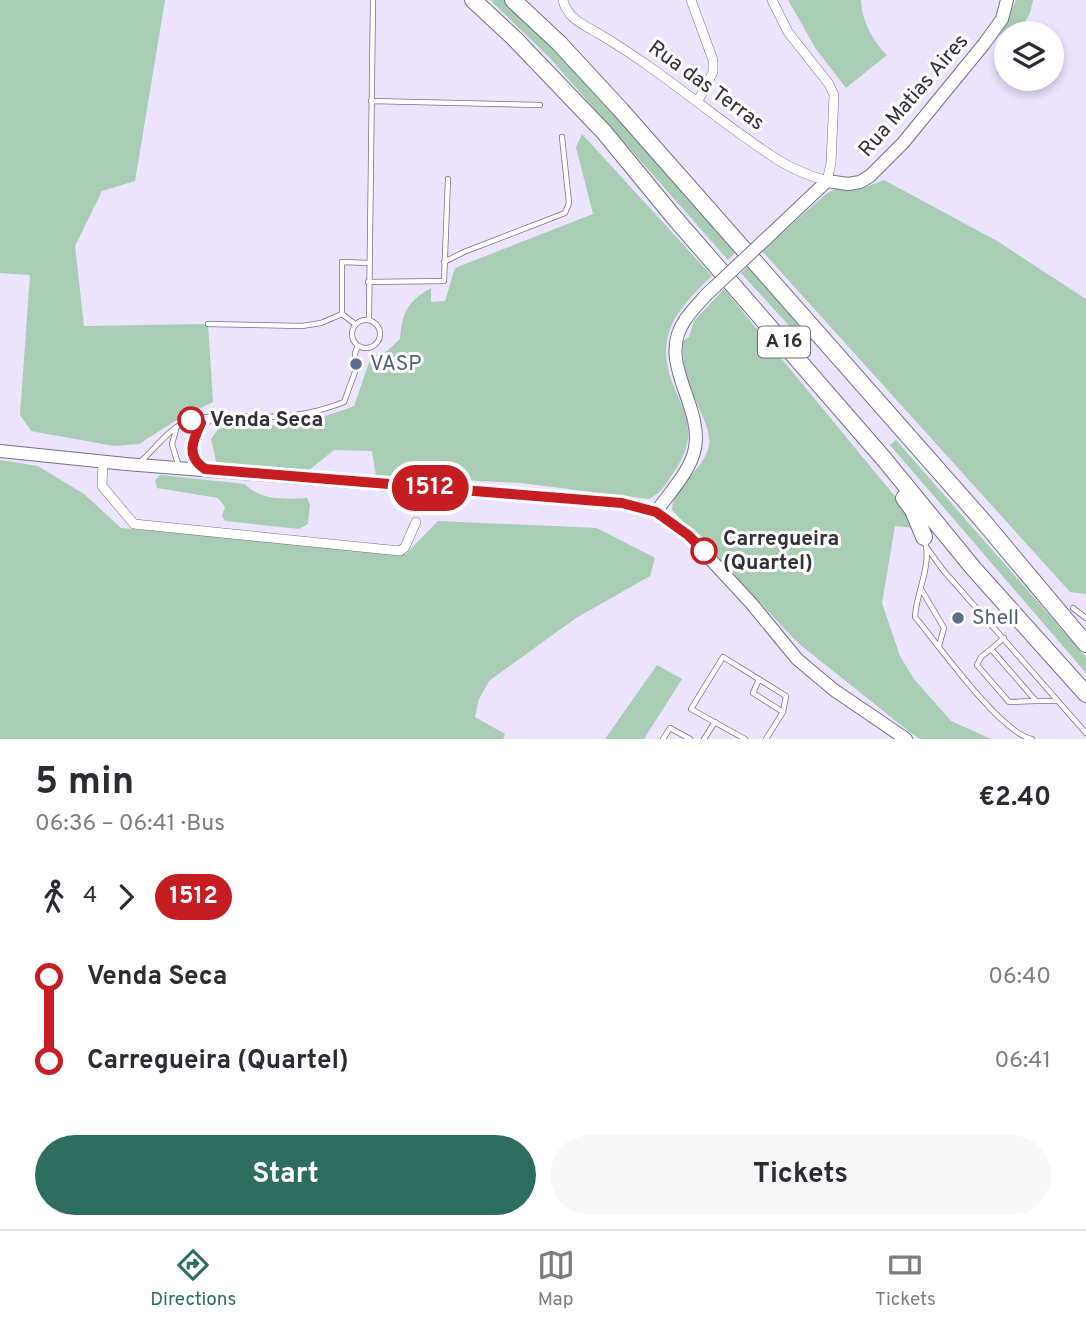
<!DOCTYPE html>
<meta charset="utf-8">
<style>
:root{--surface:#fff;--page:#f7f7f7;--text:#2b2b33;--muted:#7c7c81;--line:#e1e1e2;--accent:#2c6d5d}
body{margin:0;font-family:Overpass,sans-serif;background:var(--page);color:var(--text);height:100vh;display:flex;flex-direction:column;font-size:26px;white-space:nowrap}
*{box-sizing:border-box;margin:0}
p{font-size:23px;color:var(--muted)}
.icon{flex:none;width:38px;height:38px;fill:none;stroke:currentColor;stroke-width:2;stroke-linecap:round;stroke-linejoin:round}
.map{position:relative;height:739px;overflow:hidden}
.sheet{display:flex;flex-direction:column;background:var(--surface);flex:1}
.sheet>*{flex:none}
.badge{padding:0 14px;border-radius:23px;font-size:24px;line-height:46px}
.fabs{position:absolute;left:994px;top:21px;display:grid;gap:14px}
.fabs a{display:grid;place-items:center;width:70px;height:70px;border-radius:50%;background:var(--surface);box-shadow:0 4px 10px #0003;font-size:35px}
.map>.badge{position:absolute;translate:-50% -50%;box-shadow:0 0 0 4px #fff}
.legs{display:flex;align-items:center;gap:10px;height:77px;padding:0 35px;font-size:23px}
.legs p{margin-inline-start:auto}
.headline{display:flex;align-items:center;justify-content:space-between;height:119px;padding:0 35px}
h1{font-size:38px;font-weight:700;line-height:52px}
.action{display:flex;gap:14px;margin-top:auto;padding:14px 35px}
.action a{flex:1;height:80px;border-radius:42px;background:var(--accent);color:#fff;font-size:28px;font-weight:700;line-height:80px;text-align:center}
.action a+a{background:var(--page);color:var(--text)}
ul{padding:0 35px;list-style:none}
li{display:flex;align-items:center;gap:24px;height:84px;font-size:26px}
li i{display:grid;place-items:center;width:10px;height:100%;margin:0 9px;background:currentColor}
li i::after{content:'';width:18px;height:18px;margin:-9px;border:5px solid;border-radius:50%;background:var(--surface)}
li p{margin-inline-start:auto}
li:first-child i{background:linear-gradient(#0000 50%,currentColor 0)}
li:last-child i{background:linear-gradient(currentColor 50%,#0000 0)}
.tabs{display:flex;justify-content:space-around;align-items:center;height:98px;border-top:2px solid var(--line);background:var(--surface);font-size:19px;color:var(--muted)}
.tabs a{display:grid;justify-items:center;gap:4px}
.tabs .active{color:var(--accent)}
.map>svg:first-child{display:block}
</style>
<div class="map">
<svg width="1086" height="739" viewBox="0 0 1086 739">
<rect width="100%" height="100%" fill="#ece3fd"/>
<path fill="#a8ccb4" d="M0 0H165L135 181 102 191 75 246 84 326 208 324 213 402 175 421 139 444 114 446 31 431 20 415 30 275 0 273Z
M490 0H505C587 80 661 167 736 252L728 260 548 56Z
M788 0H861C861 19 874 43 887 55L846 88 816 49Z
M1016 0H1033L1030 13 1019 33H1006V78L997 73 999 38Z
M582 134 712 276C694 293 671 315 667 341 658 392 713 416 674 472 666 484 661 493 649 499L521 483 376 476 372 451 334 450 308 471 217 465 211 439 219 428C266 428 310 424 354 406L371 357 387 351 400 339C402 312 407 302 431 288V302L445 301 455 268 593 214 576 147Z
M884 180 997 241 1086 299V594L1070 592 762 251 827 193 840 187H866Z
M748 266 799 324 792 329 741 273Z
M724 289 907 511 915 528 895 526 882 603 900 656 914 679 951 721 991 739H920L911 733 798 643 672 510C673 484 705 470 709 445 712 427 692 398 687 379 684 367 683 354 682 342L689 337 694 321Z
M896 440 1086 657V673L890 445Z
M0 460 38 466 84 494 121 528 406 554 438 521 597 528 655 558 650 576 576 618 489 681 479 699 475 717 505 734 503 739H0Z
M160 475 245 484C261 501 285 499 307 498L310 505 308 524 299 529 225 521 222 516 225 507 218 498 157 488 155 480Z
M657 665 682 679 644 739H605Z"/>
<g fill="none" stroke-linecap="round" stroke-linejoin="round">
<g stroke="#776d8a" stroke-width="6">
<path id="lane" d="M371 101 540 105
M444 262 464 252 565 213 569 203 562 137
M368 282 444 281 448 179
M342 314V262L369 263
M369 319 373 0
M352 334a14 14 0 1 1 28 0a14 14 0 1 1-28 0Z
M208 324 302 326 321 323 342 314 355 324
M176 430 172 444 178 464
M141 461C155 449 168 430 185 422 204 413 244 417 265 417 292 417 319 412 344 402L355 372V353L358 346
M201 467C186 448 192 431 211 420
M925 541C932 566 916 593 915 617 938 644 1000 733 1032 739
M927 548 943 570 1086 733
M921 589 944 628 939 646
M1073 608 1086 618
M1004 638 991 649 1036 701H1058
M991 649 981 657 977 665 1009 702 1036 701
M759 679 753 693 783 712
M663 739 670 728 690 739
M704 739 715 722
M745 739 691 709 723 657 786 696 783 712 766 739"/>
</g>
<g stroke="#776d8a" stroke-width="10">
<path id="street" d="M563 0C567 19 586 26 601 35 660 70 712 116 769 154 787 167 806 175 827 181L831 163 834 95 829 84 788 32 772 0
M691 0 713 60V72L698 101
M103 462 102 486 134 524 400 551 405 547 416 522"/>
</g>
<g stroke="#776d8a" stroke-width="14">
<path id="secondary" d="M771 234 827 181 848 184 860 182 870 176 903 143 984 44 1002 19 1007 0
M0 451 126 464 622 503 656 512 688 535 751 603 797 659 834 690 906 739
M656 512C669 493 691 471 695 448 703 404 656 362 685 320 691 311 699 303 706 295"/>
</g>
<g stroke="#776d8a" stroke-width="18">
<path id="highway" d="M473 0 514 38 604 132 673 216 884 459 974 569 1086 694
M513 0 559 43 620 109 983 521 1086 644
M904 498 913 510 924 537"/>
</g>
<use href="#lane" stroke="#fff" stroke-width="4.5"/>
<use href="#street" stroke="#fff" stroke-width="9"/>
<use href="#secondary" stroke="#fff" stroke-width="12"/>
<use href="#highway" stroke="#fff" stroke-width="16"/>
<g stroke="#776d8a" stroke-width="14" stroke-linecap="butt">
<path id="secondary-bridge" d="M706 295 771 234"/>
</g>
<use href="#secondary-bridge" stroke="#fff" stroke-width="12"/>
</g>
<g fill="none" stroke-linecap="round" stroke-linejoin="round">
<g stroke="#fff" stroke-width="16">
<path id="line-1" d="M191 420 197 419 201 423C193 440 185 456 205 469L622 503 656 512 688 535 704 551"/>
</g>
<use href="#line-1" stroke="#c61d23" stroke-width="10"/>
</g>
<g fill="#5c6f8a" stroke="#fff" stroke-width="2.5">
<circle cx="356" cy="364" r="7"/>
<circle cx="958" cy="618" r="7"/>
</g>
<g fill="#fff" stroke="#c61d23" stroke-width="3.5">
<circle cx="191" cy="420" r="12"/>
<circle cx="704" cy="551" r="12"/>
</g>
<g text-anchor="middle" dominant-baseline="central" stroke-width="6" stroke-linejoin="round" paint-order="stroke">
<rect fill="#fff" stroke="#706d75" stroke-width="2" x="758" y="326.5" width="52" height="31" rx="5"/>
<g font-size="19" font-weight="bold" fill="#322e3a">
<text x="784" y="342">A 16</text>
</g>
<g font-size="21" fill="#322e3a" stroke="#fff">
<text transform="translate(706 86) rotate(36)">Rua das Terras</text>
<text transform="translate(914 96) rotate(-49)">Rua Matias Aires</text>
</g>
<g font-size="21" fill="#4e5e75" stroke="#fff" text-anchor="start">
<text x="370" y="364">VASP</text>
<text x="972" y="618">Shell</text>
</g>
<g font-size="21" font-weight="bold" fill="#322e3a" stroke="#fff" text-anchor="start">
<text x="210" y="420">Venda Seca</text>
<text x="723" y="539">Carregueira<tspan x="723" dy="24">(Quartel)</tspan></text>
</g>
</g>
</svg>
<div class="fabs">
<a><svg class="icon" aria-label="layers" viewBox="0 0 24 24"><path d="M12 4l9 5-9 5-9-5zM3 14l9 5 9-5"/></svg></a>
</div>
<b class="badge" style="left:430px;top:488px;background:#c61d23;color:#fff">1512</b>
</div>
<section class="sheet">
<div class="headline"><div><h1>5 min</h1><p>06:36 – 06:41 · Bus</p></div><b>€2.40</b></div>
<div class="legs"><svg class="icon" aria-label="walk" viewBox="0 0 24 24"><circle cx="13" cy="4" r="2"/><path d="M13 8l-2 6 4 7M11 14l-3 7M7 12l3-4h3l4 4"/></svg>4<svg class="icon" aria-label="forward" viewBox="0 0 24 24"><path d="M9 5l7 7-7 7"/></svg><b class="badge" style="background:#c61d23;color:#fff">1512</b></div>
<ul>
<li><i style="color:#c61d23"></i><b>Venda Seca</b><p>06:40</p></li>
<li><i style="color:#c61d23"></i><b>Carregueira (Quartel)</b><p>06:41</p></li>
</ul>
<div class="action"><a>Start</a><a>Tickets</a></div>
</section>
<nav class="tabs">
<a class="active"><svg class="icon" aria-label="directions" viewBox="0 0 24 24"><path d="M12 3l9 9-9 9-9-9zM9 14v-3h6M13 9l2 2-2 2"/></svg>Directions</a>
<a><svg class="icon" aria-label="map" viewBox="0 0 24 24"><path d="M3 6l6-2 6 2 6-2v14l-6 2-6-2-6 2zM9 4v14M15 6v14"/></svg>Map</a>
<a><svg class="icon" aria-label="tickets" viewBox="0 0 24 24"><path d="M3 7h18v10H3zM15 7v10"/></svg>Tickets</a>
</nav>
